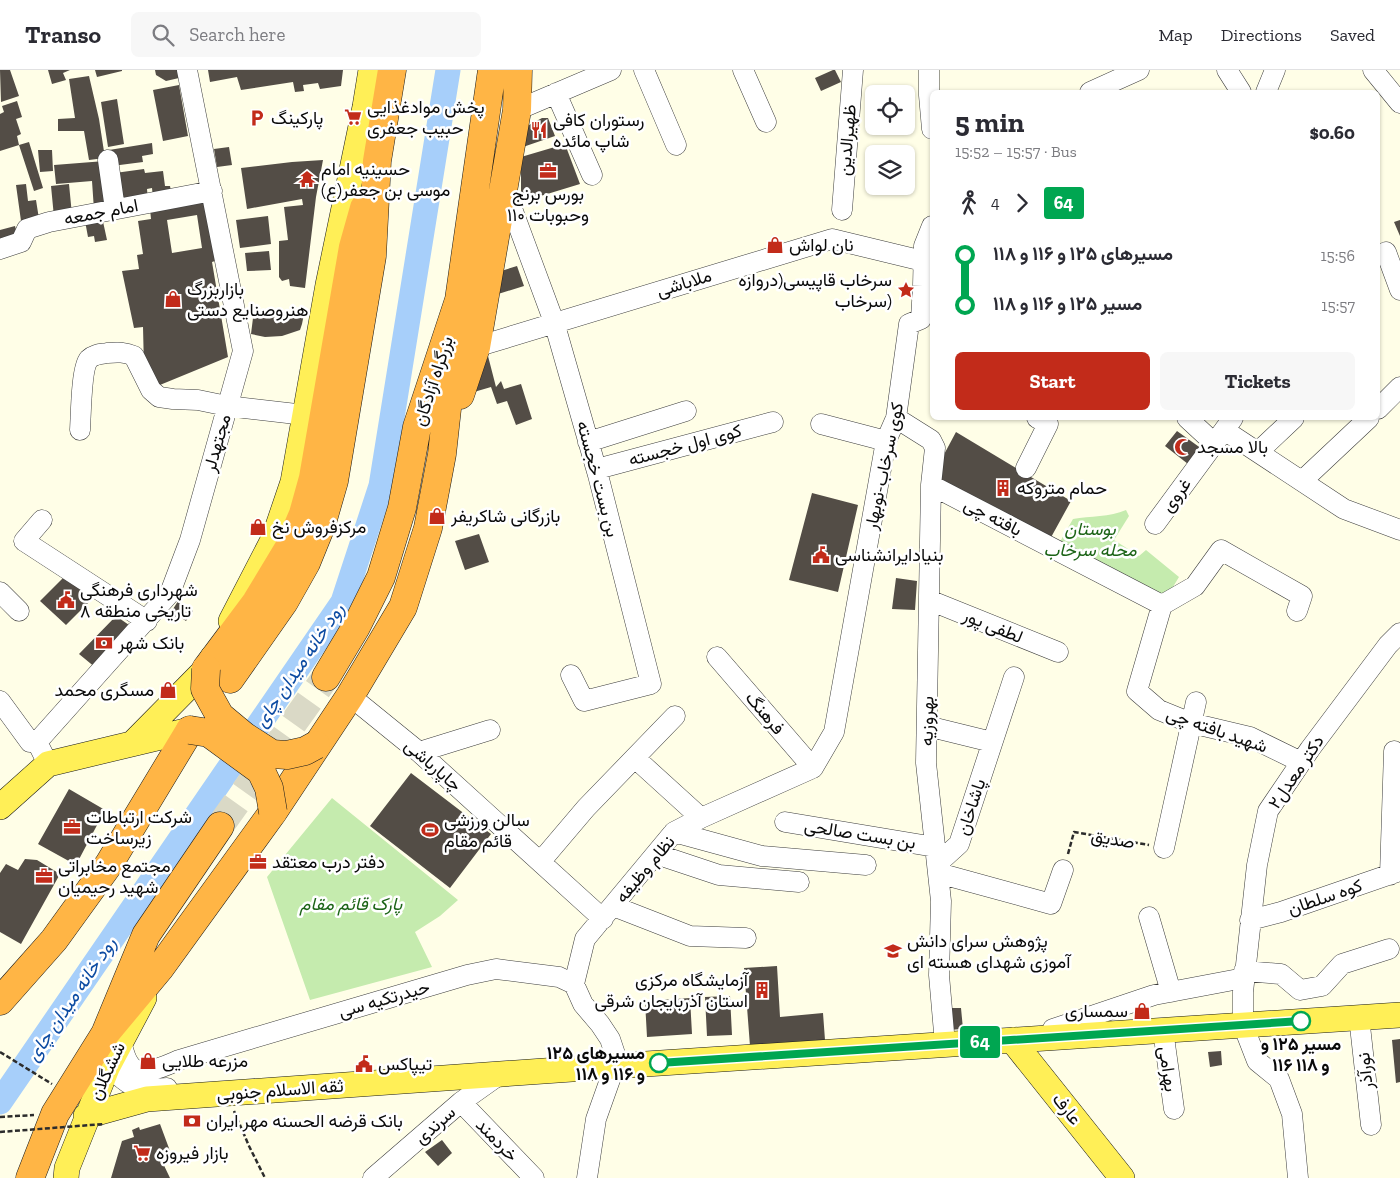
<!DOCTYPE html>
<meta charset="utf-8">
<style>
:root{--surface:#fff;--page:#f7f7f7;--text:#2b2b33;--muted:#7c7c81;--line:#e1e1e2;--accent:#c22b1a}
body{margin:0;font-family:"Zilla Slab",Vazirmatn,serif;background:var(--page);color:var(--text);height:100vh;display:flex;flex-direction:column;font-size:19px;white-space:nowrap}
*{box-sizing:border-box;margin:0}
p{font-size:16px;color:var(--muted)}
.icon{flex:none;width:28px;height:28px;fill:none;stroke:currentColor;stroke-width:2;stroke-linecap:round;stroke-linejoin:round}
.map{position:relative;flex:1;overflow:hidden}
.sheet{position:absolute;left:930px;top:20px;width:450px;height:330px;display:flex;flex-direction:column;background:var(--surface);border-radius:8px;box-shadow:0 1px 4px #0004}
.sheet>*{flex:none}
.badge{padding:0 10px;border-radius:4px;font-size:18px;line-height:32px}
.buttons{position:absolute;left:865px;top:15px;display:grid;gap:10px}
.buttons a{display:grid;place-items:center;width:50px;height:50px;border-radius:8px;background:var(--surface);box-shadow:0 1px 4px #0004;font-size:25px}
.map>.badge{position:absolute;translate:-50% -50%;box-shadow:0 0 0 2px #fff}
.legs{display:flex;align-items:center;gap:8px;height:55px;padding:0 25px;font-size:16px}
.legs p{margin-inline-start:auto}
.head{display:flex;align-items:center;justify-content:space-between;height:85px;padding:0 25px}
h1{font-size:28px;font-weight:700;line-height:38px}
.primary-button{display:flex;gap:10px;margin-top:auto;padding:10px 25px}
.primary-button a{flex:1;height:58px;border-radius:8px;background:var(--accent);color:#fff;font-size:20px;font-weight:700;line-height:58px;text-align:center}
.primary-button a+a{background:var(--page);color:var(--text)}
ul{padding:0 25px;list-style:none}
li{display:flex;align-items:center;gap:18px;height:50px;font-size:19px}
li i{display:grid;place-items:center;width:8px;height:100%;margin:0 6px;background:currentColor}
li i::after{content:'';width:12px;height:12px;margin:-6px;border:4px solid;border-radius:50%;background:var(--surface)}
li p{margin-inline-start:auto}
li:first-child i{background:linear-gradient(#0000 50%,currentColor 0)}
li:last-child i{background:linear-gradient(currentColor 50%,#0000 0)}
header{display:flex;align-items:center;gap:30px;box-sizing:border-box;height:70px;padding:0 25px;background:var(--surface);border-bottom:1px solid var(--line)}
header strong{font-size:24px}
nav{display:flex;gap:28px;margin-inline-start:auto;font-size:18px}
.search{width:350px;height:45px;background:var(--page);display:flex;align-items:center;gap:12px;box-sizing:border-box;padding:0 18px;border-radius:8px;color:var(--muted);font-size:19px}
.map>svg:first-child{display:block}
</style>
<header>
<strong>Transo</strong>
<div class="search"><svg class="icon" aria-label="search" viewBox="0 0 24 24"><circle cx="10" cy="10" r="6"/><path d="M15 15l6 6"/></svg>Search here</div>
<nav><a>Map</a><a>Directions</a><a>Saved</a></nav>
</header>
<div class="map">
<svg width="1400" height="1108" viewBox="0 0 1400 1108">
<rect width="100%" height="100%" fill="#fffee7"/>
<path fill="#c5ebae" d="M1126 440 1129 446 1114 470 1139 486 1146 480 1179 507 1162 535 1057 477 1073 449C1090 446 1110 447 1126 440Z
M332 728 458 830 440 846 415 862 432 897 310 930 267 807Z"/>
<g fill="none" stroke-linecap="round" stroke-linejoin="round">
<path stroke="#a7cffa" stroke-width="25" d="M0 1032 343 532 381 416 448 0"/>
</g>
<path fill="#534d46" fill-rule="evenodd" d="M0 0H10L19 26 1 32Z
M48 0H70L63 3 66 10 52 14Z
M95 0H122V1L97 7Z
M155 0H177L179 8 166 11 156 5Z
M208 0H343L341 16 320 19 318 13 303 15 304 21 295 22 293 12 241 20 237 7 210 12Z
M833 0H835L841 12 821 21 815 8Z
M89 6 99 49 105 88 89 90 84 61H58V49L75 48 69 9Z
M179 15 188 66 163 71 153 20Z
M117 29 124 74 108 77 101 32Z
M17 31 22 47 16 49 21 64 17 66 19 75 0 81V44L4 42 2 36Z
M542 48H548L555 66 520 78 523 64 529 55Z
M29 72 43 118 34 121 19 75Z
M152 73 153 84 142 86 143 92 112 96 109 80Z
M565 74 580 114 521 132V87Z
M229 77 232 95 217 97 214 79Z
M38 80H52L53 101 40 102Z
M323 90 316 127 305 218 290 216 289 209 282 211 279 207V171L288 170 284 137 303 135 302 129 247 139 241 98 292 92Z
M105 91 109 139 94 140 92 111 56 114 54 95Z
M144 99 145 103 163 101 165 116H170L172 126 153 128 152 118 147 119 148 131 119 135 115 103Z
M26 114 28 131 36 130 39 149 21 151 16 115Z
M69 114 72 145 54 147 51 116Z
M207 130 218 190 212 192 228 287 155 317 144 298 143 257 134 258 122 201 139 199 137 185 143 184 138 151 151 149 150 139ZM197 145 202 178 172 183 167 150Z
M268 146 271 174 240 178 236 150Z
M102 147 107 170 95 172 94 166 88 167 85 151Z
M1400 150V166L1394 152Z
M15 156 19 171 0 177V160Z
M269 181 271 200 247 201 245 183Z
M517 196 524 216 495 225 498 202Z
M254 240 304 244 302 254 300 260 282 266 265 267 251 264Z
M488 286 496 317 501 311 504 319 521 314 532 349 516 355 507 331 497 334 491 317 474 322Z
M1177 361 1202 379 1188 394 1165 376Z
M956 362 1071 431 1049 471 933 405Z
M812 423 858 435 838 522 789 510Z
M479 464 489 492 465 500 455 471Z
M66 505 92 529 66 555 40 531Z
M896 508 917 511 915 540 892 539Z
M178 531 193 541 186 551 177 545 175 548 170 544Z
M116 546 129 555 96 598 79 584Z
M411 703 491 764 450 818 370 756Z
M69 719 105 740 76 795 38 774Z
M25 789 37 790 60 804 21 874 0 862V803L6 794 18 800Z
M777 896 780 947 823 943 825 970 750 976 744 898Z
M730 926 732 965 707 966 705 927Z
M690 928 692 964 647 967 645 931Z
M947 938H961L963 959 948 960Z
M1400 969V1012L1396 1013 1392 970Z
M1221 981 1222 995 1210 997 1208 982Z
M160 1054 170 1081 159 1085 170 1108H111L122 1071 134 1067 132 1060 139 1057 140 1060Z
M442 1070 452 1083 438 1096 425 1082Z"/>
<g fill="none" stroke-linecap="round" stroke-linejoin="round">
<path stroke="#dad9c6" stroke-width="28" stroke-dasharray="28 14" stroke-linecap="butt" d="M220 756 326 607"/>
<g stroke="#3d3d3d" stroke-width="21">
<path id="minor" d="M644 0 676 75
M743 0 766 52
M929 0V25L932 59
M1227 0 1241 22
M1373 0 1400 33
M1090 22 1139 0
M1266 22 1275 0
M556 23 592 105
M517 40 611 0
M108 90 115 139
M504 117 554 252 598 405 651 614 584 631 571 605
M842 140 853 0
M0 179 21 172 27 159 49 152 212 121
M1386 182 1400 220
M476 277 832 169 923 191
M1378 339 1400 317
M896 348 931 370 935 378 931 415 926 693 941 831 939 905 945 974
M1187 348 1214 373
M821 354 886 371
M80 360C81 346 81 298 89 289 94 284 101 284 107 283 118 282 125 282 134 286L151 320 159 327 173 329 198 330 227 336 305 345
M1224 360 1344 439 1400 460
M588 372 686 341
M1258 382 1294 348
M1026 398 1048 354 1037 348
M597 399 773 352
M1302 411 1369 348
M931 415 1162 535
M42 450 24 471 147 551
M1155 454 1233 348
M0 522 19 541
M929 530 1058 582
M1162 535 1137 621 1159 640 1191 653 1250 667 1301 692
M1162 535 1195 516 1221 480 1302 526 1297 541
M717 587 813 698
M350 626 419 682 603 849
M0 631 30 672H37
M927 656 992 672
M419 682 490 660
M635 688 701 748
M48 694 37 672 170 523 190 470 243 281 187 0
M813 698 834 662 886 371 896 348 909 254 921 249 923 216 924 176 932 156
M785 752 935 777
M674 762 762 786 866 795
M1164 778 1196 632
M656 784 719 805 799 812
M541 791 586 738 675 646
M937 794 959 774 1014 607
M938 803 1051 834 1063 800
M1390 805 1394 681
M613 836 690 866 746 868
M1149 847 1171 922
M1250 850 1281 842 1400 801
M1244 901 1281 904 1300 920 1322 916 1342 894 1389 879
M574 914 585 869 674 762 701 748 813 698
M1359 947 1371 1055
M1163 960 1174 1039
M1052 967 1053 959 1154 925 1244 908
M121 972C123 979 125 989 130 995 140 1009 167 995 179 990L467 905 496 899 559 907 574 914 583 934 600 954 610 969 617 990 596 1049 587 1108
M109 995C117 1005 129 1017 144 1019 151 1020 160 1018 167 1018
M461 1032 534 1108
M373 1108 461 1032 499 1005
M1298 1108 1292 1044 1279 1009 1257 991 1243 955V922L1257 795 1268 741 1310 679 1388 575 1400 563"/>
</g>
<g stroke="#1b1b1b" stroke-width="26">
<path id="major" d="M231 551 274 468 293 412 328 215 365 37 371 0
M134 672 206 599 213 587
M0 737 48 694 190 660
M1012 970 1122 1108
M86 1046 147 1029 615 996 1400 945
M66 1108 67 1098 107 998 144 928"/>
</g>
<g stroke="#1b1b1b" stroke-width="29">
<path id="highway" d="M460 325 476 277 517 40 518 0
M206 599 256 532 288 479 303 444 313 408 353 177 364 138
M326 607 356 557 381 507 402 438 417 357 459 230 492 0
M230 609 284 532 306 493 321 456 334 411 372 186 377 91 392 0
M0 931 54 870 109 794 190 660
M105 964 160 898 273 742 350 626 403 537 428 458 442 384 459 230
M30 1108 55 1044 105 964 146 865 220 756"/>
</g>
<path stroke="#2c2c2c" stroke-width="2.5" stroke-dasharray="5 2.5" stroke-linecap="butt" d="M1068 784 1074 762 1149 775
M0 982 52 1014
M234 1041 249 1076 265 1108
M0 1047 34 1045"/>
<use href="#minor" stroke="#fff" stroke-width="20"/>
<use href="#major" stroke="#ffef57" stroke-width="25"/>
<use href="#highway" stroke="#ffb545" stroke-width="28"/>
<g stroke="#1b1b1b" stroke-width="29" stroke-linecap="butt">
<path id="highway-bridge" d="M206 599 205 619 220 646 244 666 272 684 287 685 305 681 316 675
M190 660 209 663 261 701 269 718 273 742"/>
</g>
<path stroke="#2c2c2c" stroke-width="2.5" stroke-dasharray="5 2.5" stroke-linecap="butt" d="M0 1062 104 1054"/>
<use href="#highway-bridge" stroke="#ffb545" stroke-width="28"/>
</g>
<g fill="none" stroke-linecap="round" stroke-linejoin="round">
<g stroke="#fff" stroke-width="11">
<path id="line-1" d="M659 993 1301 951"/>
</g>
<use href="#line-1" stroke="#00a651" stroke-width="8"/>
</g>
<defs>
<g id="supermarket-bare" transform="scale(1.35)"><path d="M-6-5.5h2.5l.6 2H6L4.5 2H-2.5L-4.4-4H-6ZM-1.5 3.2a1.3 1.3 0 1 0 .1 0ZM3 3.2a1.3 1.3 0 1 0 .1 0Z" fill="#c22b1a" stroke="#fff" stroke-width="2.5" paint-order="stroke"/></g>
<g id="parking-bare" transform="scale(1.35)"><path d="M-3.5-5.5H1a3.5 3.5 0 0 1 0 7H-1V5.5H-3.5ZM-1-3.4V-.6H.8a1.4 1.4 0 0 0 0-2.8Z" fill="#c22b1a" stroke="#fff" stroke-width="2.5" paint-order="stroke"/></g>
<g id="restaurant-bare" transform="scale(1.35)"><path d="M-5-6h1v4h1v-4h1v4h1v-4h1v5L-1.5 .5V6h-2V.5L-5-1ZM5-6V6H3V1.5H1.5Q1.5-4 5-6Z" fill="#c22b1a" stroke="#fff" stroke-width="2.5" paint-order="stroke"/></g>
<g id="office-bare" transform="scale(1.35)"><path d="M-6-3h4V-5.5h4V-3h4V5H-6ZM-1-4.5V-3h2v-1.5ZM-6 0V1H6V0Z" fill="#c22b1a" stroke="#fff" stroke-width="2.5" paint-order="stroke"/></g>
<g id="temple-bare" transform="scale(1.35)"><path d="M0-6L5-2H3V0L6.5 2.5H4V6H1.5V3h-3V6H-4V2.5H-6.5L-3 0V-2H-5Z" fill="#c22b1a" stroke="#fff" stroke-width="2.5" paint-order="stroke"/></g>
<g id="shop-bare" transform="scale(1.35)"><path d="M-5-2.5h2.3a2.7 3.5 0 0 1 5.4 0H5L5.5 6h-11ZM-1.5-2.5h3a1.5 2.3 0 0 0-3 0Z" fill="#c22b1a" stroke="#fff" stroke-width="2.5" paint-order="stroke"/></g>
<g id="sight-bare" transform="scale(1.35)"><path d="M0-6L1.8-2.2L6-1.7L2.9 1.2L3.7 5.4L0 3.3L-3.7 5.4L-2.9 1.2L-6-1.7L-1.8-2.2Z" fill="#c22b1a" stroke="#fff" stroke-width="2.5" paint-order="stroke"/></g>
<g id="mosque-bare" transform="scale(1.35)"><path d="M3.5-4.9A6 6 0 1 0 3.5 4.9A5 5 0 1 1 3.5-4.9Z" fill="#c22b1a" stroke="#fff" stroke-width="2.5" paint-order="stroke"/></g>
<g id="building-bare" transform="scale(1.35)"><path d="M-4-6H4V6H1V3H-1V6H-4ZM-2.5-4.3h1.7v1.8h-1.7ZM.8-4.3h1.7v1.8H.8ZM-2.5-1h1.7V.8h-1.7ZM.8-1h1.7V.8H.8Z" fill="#c22b1a" stroke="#fff" stroke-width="2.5" paint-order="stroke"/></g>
<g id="civic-bare" transform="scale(1.35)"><path d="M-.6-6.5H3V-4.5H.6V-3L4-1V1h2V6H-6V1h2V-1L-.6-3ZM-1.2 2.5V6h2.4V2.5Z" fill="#c22b1a" stroke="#fff" stroke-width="2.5" paint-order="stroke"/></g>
<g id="bank-bare" transform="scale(1.35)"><path d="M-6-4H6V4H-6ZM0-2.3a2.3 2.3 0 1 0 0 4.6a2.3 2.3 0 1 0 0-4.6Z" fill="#c22b1a" stroke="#fff" stroke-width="2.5" paint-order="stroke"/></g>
<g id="stadium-bare" transform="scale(1.35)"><path d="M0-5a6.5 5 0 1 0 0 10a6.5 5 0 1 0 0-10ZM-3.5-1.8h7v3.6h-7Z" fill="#c22b1a" stroke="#fff" stroke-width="2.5" paint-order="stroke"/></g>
<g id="school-bare" transform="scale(1.35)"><path d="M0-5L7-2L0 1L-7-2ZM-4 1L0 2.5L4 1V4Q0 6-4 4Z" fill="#c22b1a" stroke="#fff" stroke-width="2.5" paint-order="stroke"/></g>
</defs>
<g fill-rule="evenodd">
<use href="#supermarket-bare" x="353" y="47"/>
<use href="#parking-bare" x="257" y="48"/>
<use href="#restaurant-bare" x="539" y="60"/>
<use href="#office-bare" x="548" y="101"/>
<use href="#temple-bare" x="307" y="109"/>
<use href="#shop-bare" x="775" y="175"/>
<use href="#sight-bare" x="906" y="220"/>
<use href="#shop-bare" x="173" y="229"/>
<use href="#mosque-bare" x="1183" y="377"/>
<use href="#building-bare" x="1003" y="418"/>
<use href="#shop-bare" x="437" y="446"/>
<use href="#shop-bare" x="258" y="457"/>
<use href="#civic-bare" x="821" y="485"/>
<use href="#civic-bare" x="66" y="530"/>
<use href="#bank-bare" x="104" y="573"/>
<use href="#shop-bare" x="168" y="620"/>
<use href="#office-bare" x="72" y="757"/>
<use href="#stadium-bare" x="430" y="760"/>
<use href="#office-bare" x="258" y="792"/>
<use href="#office-bare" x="44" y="806"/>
<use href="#school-bare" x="893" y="881"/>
<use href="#building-bare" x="762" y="920"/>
<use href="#shop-bare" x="1142" y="941"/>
<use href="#shop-bare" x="148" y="991"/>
<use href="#civic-bare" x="364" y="994"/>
<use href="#bank-bare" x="192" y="1051"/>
<use href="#supermarket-bare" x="142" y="1083"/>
</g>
<g fill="#fff" stroke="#00a651" stroke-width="2.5">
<circle cx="1301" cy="951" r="9"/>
<circle cx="659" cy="993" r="9"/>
</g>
<g text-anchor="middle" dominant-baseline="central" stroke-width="5" stroke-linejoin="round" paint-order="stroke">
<g font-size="18" fill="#0a0a0a" stroke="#fff" text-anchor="start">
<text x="367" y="37">پخش موادغذایی<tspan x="367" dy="21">حبیب جعفری</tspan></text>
<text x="271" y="48">پارکینگ</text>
<text x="553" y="50">رستوران کافی<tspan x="553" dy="21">شاپ مائده</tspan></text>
<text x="321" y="99">حسینیه امام<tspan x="321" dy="21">موسی بن جعفر(ع)</tspan></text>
<text x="548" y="124" text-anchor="middle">بورس برنج<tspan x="548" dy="21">وحبوبات ۱۱۰</tspan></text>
<text x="789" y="175">نان لواش</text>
<text x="892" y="210" text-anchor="end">سرخاب قاپیسی(دروازه<tspan x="892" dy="21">سرخاب)</tspan></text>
<text x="187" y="219">بازاربزرگ<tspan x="187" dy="21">هنروصنایع دستی</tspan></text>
<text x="1197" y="377">بالا مسجد</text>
<text x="1017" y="418">حمام متروکه</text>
<text x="451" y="446">بازرگانی شاکریفر</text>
<text x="272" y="457">مرکزفروش نخ</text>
<text x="835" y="485">بنیادایرانشناسی</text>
<text x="80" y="520">شهرداری فرهنگی<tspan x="80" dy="21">تاریخی منطقه ۸</tspan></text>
<text x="118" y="573">بانک شهر</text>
<text x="154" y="620" text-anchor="end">مسگری محمد</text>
<text x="86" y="747">شرکت ارتباطات<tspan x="86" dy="21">زیرساخت</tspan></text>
<text x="444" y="750">سالن ورزشی<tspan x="444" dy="21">قائم مقام</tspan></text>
<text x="272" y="792">دفتر درب معتقد</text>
<text x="58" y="796">مجتمع مخابراتی<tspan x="58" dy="21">شهید رحیمیان</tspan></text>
<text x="907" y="871">پژوهش سرای دانش<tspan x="907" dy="21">آموزی شهدای هسته ای</tspan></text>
<text x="748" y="910" text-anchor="end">آزمایشگاه مرکزی<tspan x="748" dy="21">استان آذربایجان شرقی</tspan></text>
<text x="1128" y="941" text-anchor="end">سمساری</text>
<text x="162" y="991">مزرعه طلایی</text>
<text x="378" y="994">تیپاکس</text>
<text x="206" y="1051">بانک قرضه الحسنه مهر ایران</text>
<text x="156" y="1083">بازار فیروزه</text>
</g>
<g font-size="18" fill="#0a0a0a" stroke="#fff">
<text transform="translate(847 70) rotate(-85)">ظهیرالدین</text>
<text transform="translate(101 142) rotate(-11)">امام جمعه</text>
<text transform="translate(684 213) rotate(-17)">ملاباشی</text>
<text transform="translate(433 311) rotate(-72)">بزرگراه آزادگان</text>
<text transform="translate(217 373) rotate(-74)">مجتهدلر</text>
<text transform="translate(685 375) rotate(-15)">کوی اول خجسته</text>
<text transform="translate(884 396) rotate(-78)">کوی سرخاب-نوبهار</text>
<text transform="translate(598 409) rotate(75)">بن بست خجسته</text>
<text transform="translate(1176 425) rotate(-54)">غروی</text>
<text transform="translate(993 447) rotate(27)">بافته چی</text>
<text transform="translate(993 556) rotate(22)">لطفی پور</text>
<text transform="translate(765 643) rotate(50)">فرهنگ</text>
<text transform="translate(927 651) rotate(-89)">بهروزیه</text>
<text transform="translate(1217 660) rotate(19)">شهید بافته چی</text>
<text transform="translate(433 695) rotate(41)">چاپارباشی</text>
<text transform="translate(1296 702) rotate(-56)">دکتر معدل۲</text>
<text transform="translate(971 737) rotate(-72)">پاشاخان</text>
<text transform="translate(860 764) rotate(9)">بن بست صالحی</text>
<text transform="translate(1113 769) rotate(10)">صدیق</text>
<text transform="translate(645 799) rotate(-50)">نظام وظیفه</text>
<text transform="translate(1325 827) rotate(-19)">کوه سلطان</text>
<text transform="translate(384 929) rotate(-16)">حیدرتکیه سی</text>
<text transform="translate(1168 999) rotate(82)">بهرامی</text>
<text transform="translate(107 1001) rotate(-65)">ششگلان</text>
<text transform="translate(1365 1001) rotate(-96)">نورآذر</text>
<text transform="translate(280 1020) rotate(-4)">ثقه الاسلام جنوبی</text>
<text transform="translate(1067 1039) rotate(51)">عارف</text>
<text transform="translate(435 1055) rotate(-41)">سرندی</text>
<text transform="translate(497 1070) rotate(46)">خردمند</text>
</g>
<g font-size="18" font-style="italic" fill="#1c6417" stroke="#fff">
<text x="1090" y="459">بوستان<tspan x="1090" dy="21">محله سرخاب</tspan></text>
<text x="351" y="834">پارک قائم مقام</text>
</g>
<g font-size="18" font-weight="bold" fill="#0a0a0a" stroke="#fff">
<text x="1301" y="974">مسیر ۱۲۵ و<tspan x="1301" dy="21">۱۱۶ و ۱۱۸</tspan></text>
<text x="645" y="983" text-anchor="end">مسیرهای ۱۲۵<tspan x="645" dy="21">و ۱۱۶ و ۱۱۸</tspan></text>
</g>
<g font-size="19" font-style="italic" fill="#0c4ba2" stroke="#fff">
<text transform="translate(299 595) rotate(-56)">رود خانه میدان چای</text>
<text transform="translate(71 929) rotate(-56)">رود خانه میدان چای</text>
</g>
</g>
</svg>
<div class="buttons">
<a><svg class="icon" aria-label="locate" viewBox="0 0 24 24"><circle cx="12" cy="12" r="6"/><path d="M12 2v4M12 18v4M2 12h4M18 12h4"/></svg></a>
<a><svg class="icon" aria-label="layers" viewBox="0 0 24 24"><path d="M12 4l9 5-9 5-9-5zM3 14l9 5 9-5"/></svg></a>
</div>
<b class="badge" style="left:980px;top:972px;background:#00a651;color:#fff">64</b>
<section class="sheet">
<div class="head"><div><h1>5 min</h1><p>15:52 – 15:57 · Bus</p></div><b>$0.60</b></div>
<div class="legs"><svg class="icon" aria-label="walk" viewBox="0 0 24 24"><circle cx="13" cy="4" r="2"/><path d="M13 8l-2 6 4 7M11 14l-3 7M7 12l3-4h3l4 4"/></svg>4<svg class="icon" aria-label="forward" viewBox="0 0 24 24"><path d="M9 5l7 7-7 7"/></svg><b class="badge" style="background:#00a651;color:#fff">64</b></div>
<ul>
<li><i style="color:#00a651"></i><b>مسیرهای ۱۲۵ و ۱۱۶ و ۱۱۸</b><p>15:56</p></li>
<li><i style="color:#00a651"></i><b>مسیر ۱۲۵ و ۱۱۶ و ۱۱۸</b><p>15:57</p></li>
</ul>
<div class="primary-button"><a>Start</a><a>Tickets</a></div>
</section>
</div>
